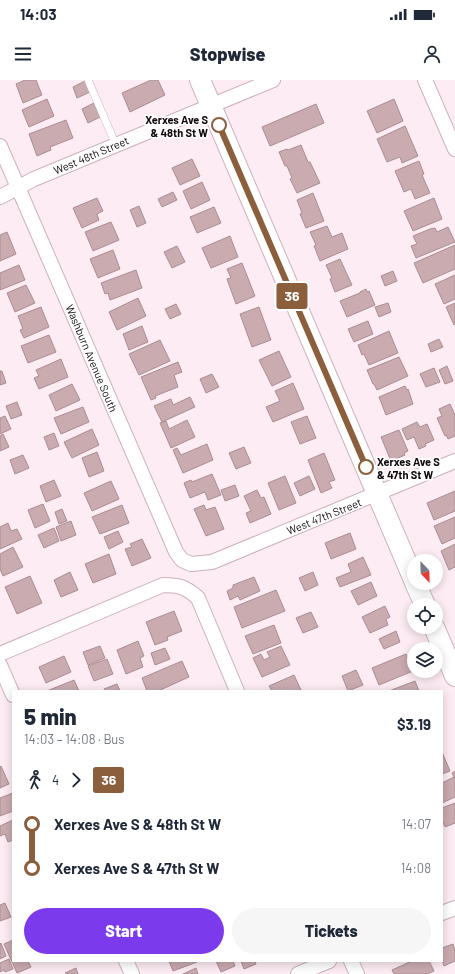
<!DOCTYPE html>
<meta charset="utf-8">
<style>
:root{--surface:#fff;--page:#f6f6f7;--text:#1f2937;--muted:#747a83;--accent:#7c3aed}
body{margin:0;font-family:Barlow,sans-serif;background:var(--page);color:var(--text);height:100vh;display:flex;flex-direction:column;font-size:15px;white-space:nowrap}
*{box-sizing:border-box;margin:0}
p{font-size:13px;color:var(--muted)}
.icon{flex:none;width:22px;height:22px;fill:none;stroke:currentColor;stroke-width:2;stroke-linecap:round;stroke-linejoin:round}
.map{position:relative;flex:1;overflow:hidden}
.drawer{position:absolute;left:12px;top:610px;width:431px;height:272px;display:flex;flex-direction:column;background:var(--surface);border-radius:0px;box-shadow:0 2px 10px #0003}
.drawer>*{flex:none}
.badge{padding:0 8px;border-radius:3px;font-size:14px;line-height:26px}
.needle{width:26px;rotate:157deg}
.fabs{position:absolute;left:407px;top:474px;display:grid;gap:8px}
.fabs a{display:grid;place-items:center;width:36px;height:36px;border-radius:50%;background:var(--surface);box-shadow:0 2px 10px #0003;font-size:20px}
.map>.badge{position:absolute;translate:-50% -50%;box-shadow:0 0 0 2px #fff}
.legs{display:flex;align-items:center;gap:6px;height:44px;padding:0 12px;font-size:13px}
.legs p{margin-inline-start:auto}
.headline{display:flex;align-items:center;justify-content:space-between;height:68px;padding:0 12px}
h1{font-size:22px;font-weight:800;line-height:30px}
.action{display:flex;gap:8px;margin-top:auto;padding:8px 12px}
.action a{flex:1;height:46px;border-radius:24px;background:var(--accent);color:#fff;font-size:16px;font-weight:800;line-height:46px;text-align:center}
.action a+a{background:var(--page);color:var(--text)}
ul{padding:0 12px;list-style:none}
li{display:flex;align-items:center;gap:14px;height:44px;font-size:15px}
li i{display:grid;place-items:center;width:6px;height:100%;margin:0 5px;background:currentColor}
li i::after{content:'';width:10px;height:10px;margin:-5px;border:3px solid;border-radius:50%;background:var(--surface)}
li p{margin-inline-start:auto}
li:first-child i{background:linear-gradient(#0000 50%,currentColor 0)}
li:last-child i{background:linear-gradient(currentColor 50%,#0000 0)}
.status{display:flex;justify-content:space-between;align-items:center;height:28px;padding:0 20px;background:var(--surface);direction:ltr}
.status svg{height:11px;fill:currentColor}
header{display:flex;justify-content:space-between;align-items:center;height:52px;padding:0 12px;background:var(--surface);font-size:18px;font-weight:800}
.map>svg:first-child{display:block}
</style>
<div class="status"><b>14:03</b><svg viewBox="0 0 49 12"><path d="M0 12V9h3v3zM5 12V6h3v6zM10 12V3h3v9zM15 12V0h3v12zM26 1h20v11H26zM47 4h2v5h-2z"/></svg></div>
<header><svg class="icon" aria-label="menu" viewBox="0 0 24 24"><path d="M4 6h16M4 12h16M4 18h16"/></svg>Stopwise<svg class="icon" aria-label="person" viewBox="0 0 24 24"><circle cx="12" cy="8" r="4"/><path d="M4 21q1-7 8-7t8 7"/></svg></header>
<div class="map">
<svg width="455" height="894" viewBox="0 0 455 894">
<rect width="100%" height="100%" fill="#fdecf3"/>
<path fill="#c9abb0" stroke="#aa8d92" d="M25 0H36L42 15 23 23 16 4Z
M151 0H158L165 15 130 32 122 13Z
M85 1 90 12 77 18 73 7Z
M47 19 54 36 29 47 22 30Z
M394 19 403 41 377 53 367 31Z
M94 23 100 37 88 43 82 29Z
M316 24 324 43 270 66 262 47Z
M66 40 73 58 50 67 51 70 37 76 29 54Z
M405 46 418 76 402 83 400 77 387 82 377 59Z
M301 65 308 82H310L320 103 297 113 290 99 292 98 287 86H285L279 72 287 69 288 70Z
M192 79 200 96 180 105 172 88Z
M419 81 424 94 422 95 430 113 415 119 411 109 404 112 395 91 414 83Z
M202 102 210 120 191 129 183 111Z
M173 112 177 120 162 127 158 119Z
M313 113 324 141 306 148 300 134 302 133 297 120Z
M97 118 103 131 97 134 99 140 82 148 73 128Z
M434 118 442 139 413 151 404 131Z
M139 126 146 143 137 147 130 130Z
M214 127 221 143 197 153 190 137Z
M111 142 119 160 93 171 85 152Z
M327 146 332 157 342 153 348 169 320 181 314 166 316 165 310 152Z
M448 147 455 162 416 178 411 166 417 164 413 156 430 149 435 148 437 152Z
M7 152 16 174 0 181V155Z
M230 156 238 177 211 188 202 168Z
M455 165V189L423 203 414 183Z
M177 166 185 182 172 188 164 172Z
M113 170 120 189 98 198 90 179Z
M340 179 352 205 335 212 330 199 332 198 326 185Z
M242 183 255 216 236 224 227 199 231 198 227 189Z
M19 185 25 200 0 210V193Z
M136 190 142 208 110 220 108 213 105 214 101 203Z
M393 191 397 201 385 206 381 196Z
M455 195V219L444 224 435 204Z
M26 205 35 223 15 232 7 213Z
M366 209 367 212 369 211 375 225 347 237 340 221 360 213V212Z
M138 218 146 236 117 250 109 232Z
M388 223 391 232 379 237 375 227Z
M455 223V244L454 245 446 227Z
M176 224 181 234 170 239 165 229Z
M41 227 49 247 24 258 20 250 23 249 18 236Z
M259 227 271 260 252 267 240 234Z
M368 241 373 254 354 262 348 249Z
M142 246 148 262 129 270 123 254Z
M389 251 398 273 369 285 364 274 362 275 358 265Z
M49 255 56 272 28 283 21 266Z
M439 259 443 267 431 272 428 264Z
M160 260 170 281 139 295 129 274Z
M279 271 291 297 272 306 259 280Z
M399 277 408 296 377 310 374 304H373L367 290Z
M61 279 68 297 39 309 34 298 39 296 36 290Z
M178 282 182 292 174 295 178 307 155 316 156 318 151 320 141 297Z
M447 286 453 301 445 304 439 290Z
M434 288 440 302 426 307 420 294Z
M0 291H2L6 303 0 305Z
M212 294 219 307 206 313 200 299Z
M293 303 304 329 273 342 266 327 280 321 275 311Z
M72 304 80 320 56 331 49 315Z
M405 306 407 310 408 309 413 324 386 335 379 317Z
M190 317 195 327 162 342 154 326 171 319 173 325Z
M17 322 22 335 11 339 6 326Z
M450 324 455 335V356L448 359 446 355 445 356 437 338 442 336 439 329Z
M83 327 89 342 61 354 54 338Z
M5 336 11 349 0 354V338Z
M307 336 316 358 300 364 291 342Z
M187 340 195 357 171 368 160 343 166 341 169 349Z
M417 342 420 347 427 344 434 360 425 364 426 366 419 369 414 357 407 360 402 349Z
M92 349 99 365 72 378 64 362Z
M399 350 408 371 404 373 405 375 391 381 381 357Z
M54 353 59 366 49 370 44 357Z
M3 354 9 367 0 371V356Z
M207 364 213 380 183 393 173 370 177 368 181 375Z
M244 367 251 383 236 389 229 373Z
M97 372 104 391 89 397 82 378Z
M324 373 335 400 329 402 332 408 321 413 308 380Z
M23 375 29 388 15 394 10 380Z
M212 394 221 415 208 420 205 412 190 418 184 403 191 400 192 402Z
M285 396 296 423 279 430 268 403Z
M309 396 315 409 300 416 294 403Z
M54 400 61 416 46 422 40 406Z
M111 401 119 419 92 431 84 413Z
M235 405 239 416 225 421 221 410Z
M257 410 261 418 264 417 271 434 250 443 246 433 251 431 244 416Z
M455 411V431L434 440 427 423Z
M43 424 50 441 35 448 28 430Z
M122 425 129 443 100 454 92 437Z
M204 425 206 430 215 427 224 449 206 456 194 429Z
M62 429 67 441 59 444 55 432Z
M455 437V458L442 464 434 446Z
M71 441 76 455 61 461 56 447Z
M8 443 11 451 17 449 22 459 0 469V447Z
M54 448 59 461 44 468 38 455Z
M118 451 123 462 109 469 104 457Z
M350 453 356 469 331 479 325 463Z
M142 459 151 478 132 486 125 469 132 467 130 464Z
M455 464V487L449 490 441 471Z
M13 467 23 487 3 496 0 489V474Z
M109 474 116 494 93 503 85 484Z
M363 477 371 495 340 507 336 498 351 492 348 484Z
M70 492 78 510 61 517 54 500Z
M313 492 318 505 305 511 299 498Z
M30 496 42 523 17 534 5 507Z
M254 497 260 511 240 520 238 516 230 520 227 511 233 508V505Z
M371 502 377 516 358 525 351 511Z
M276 510 285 531 242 548 234 527Z
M385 526 390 537 386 539 388 545 370 553 362 537Z
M174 531 182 551 167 557 168 560 155 565 146 542Z
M311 532 318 547 303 553 296 538Z
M274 545 281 563 253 574 245 556Z
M396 551 400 562 384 569 379 559Z
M138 561 144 576 140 578 143 587 126 594 117 570Z
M100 566 105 578 88 585 83 572Z
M281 566 290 585 262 597 253 578 261 574 264 580 270 577 267 572Z
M165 568 170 579 155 585 151 573Z
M406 574 413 591 379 605 372 588Z
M64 576 71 592 46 603 39 587Z
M107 579 113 594 94 601 88 586Z
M182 581 189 597 158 611H147L142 598Z
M356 590 363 605 348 611 342 596Z
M294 595 301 610 299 611H272L269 606Z
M74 600 79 611H47Z
M415 601 419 611H389Z
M117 604 120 611H105L104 609Z
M442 672 450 691 442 694Z
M1 686 9 704 0 708V687Z
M455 691V717L442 723V703L454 697 452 693Z
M13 713V731L0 736V718Z
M455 723V743L445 747 442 740V728Z
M13 740V760L8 762 5 754 0 756V746Z
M5 823 11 837 0 841V825Z
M13 860V881H28L31 887 17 893 4 864Z
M1 863 6 876 0 879V864Z
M453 864 455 870V881L444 886 442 880V868Z
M9 879 13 889 5 892 4 890 0 892V883Z
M169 881H197V882L173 891Z
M216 881H233L235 886 221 892Z
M241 881H255L256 884 244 889Z
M412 881H429L434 891 427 894H394L392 890Z
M76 888 78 894H66L65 893Z
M196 888 198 894H183Z"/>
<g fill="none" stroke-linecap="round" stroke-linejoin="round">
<g stroke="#ccb0bd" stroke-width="8">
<path id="lane" d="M88 0 116 65"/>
</g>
<g stroke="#ccb0bd" stroke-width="16">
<path id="street" d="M425 0 455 69
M0 66 176 472 182 480 191 484 212 482 455 381
M0 117 34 99 273 0
M0 574 163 505C179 505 186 507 198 518L237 611
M0 585 13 615
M442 833 455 828
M126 881 132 894
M351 881 357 894
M298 894 329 881"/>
</g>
<g stroke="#ccb0bd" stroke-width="22">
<path id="secondary" d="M200 0 414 500
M415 503 425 525
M434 547 455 596"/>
</g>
<use href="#lane" stroke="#fff" stroke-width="7"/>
<use href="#street" stroke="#fff" stroke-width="14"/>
<use href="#secondary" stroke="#fff" stroke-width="20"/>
</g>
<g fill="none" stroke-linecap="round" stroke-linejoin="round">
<g stroke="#fff" stroke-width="9">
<path id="line-1" d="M219 45 366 387"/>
</g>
<use href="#line-1" stroke="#8b5e3c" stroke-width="6"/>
</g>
<g fill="#fff" stroke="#8b5e3c" stroke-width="2">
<circle cx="219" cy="45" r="7"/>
<circle cx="366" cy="387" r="7"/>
</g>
<g text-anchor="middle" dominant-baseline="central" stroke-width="3.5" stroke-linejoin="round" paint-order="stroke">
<g font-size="11" font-weight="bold" fill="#12090e" stroke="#fefefe" text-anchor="end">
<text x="208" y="39">Xerxes Ave S<tspan x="208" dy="13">&amp; 48th St W</tspan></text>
<text x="377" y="381" text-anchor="start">Xerxes Ave S<tspan x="377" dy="13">&amp; 47th St W</tspan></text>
</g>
<g font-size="11" fill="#12090e" stroke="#fefefe">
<text transform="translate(91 75) rotate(-23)">West 48th Street</text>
<text transform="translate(92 278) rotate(67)">Washburn Avenue South</text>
<text transform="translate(324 436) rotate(-22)">West 47th Street</text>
</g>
</g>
</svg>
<div class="fabs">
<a><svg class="needle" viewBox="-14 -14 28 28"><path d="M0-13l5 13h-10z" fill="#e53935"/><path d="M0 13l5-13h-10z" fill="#747a83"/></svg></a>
<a><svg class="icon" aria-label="locate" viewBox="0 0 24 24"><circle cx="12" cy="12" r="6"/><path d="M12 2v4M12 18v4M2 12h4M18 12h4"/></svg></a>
<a><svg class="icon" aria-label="layers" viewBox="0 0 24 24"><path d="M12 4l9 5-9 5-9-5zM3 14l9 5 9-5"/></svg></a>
</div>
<b class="badge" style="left:292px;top:216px;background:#8b5e3c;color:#fff">36</b>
<section class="drawer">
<div class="headline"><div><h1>5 min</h1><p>14:03 – 14:08 · Bus</p></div><b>$3.19</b></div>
<div class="legs"><svg class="icon" aria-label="walk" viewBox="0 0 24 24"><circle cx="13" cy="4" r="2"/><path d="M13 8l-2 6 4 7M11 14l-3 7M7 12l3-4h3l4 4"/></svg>4<svg class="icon" aria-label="forward" viewBox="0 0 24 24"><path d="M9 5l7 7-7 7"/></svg><b class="badge" style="background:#8b5e3c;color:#fff">36</b></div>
<ul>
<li><i style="color:#8b5e3c"></i><b>Xerxes Ave S &amp; 48th St W</b><p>14:07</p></li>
<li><i style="color:#8b5e3c"></i><b>Xerxes Ave S &amp; 47th St W</b><p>14:08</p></li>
</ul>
<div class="action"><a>Start</a><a>Tickets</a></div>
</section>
</div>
